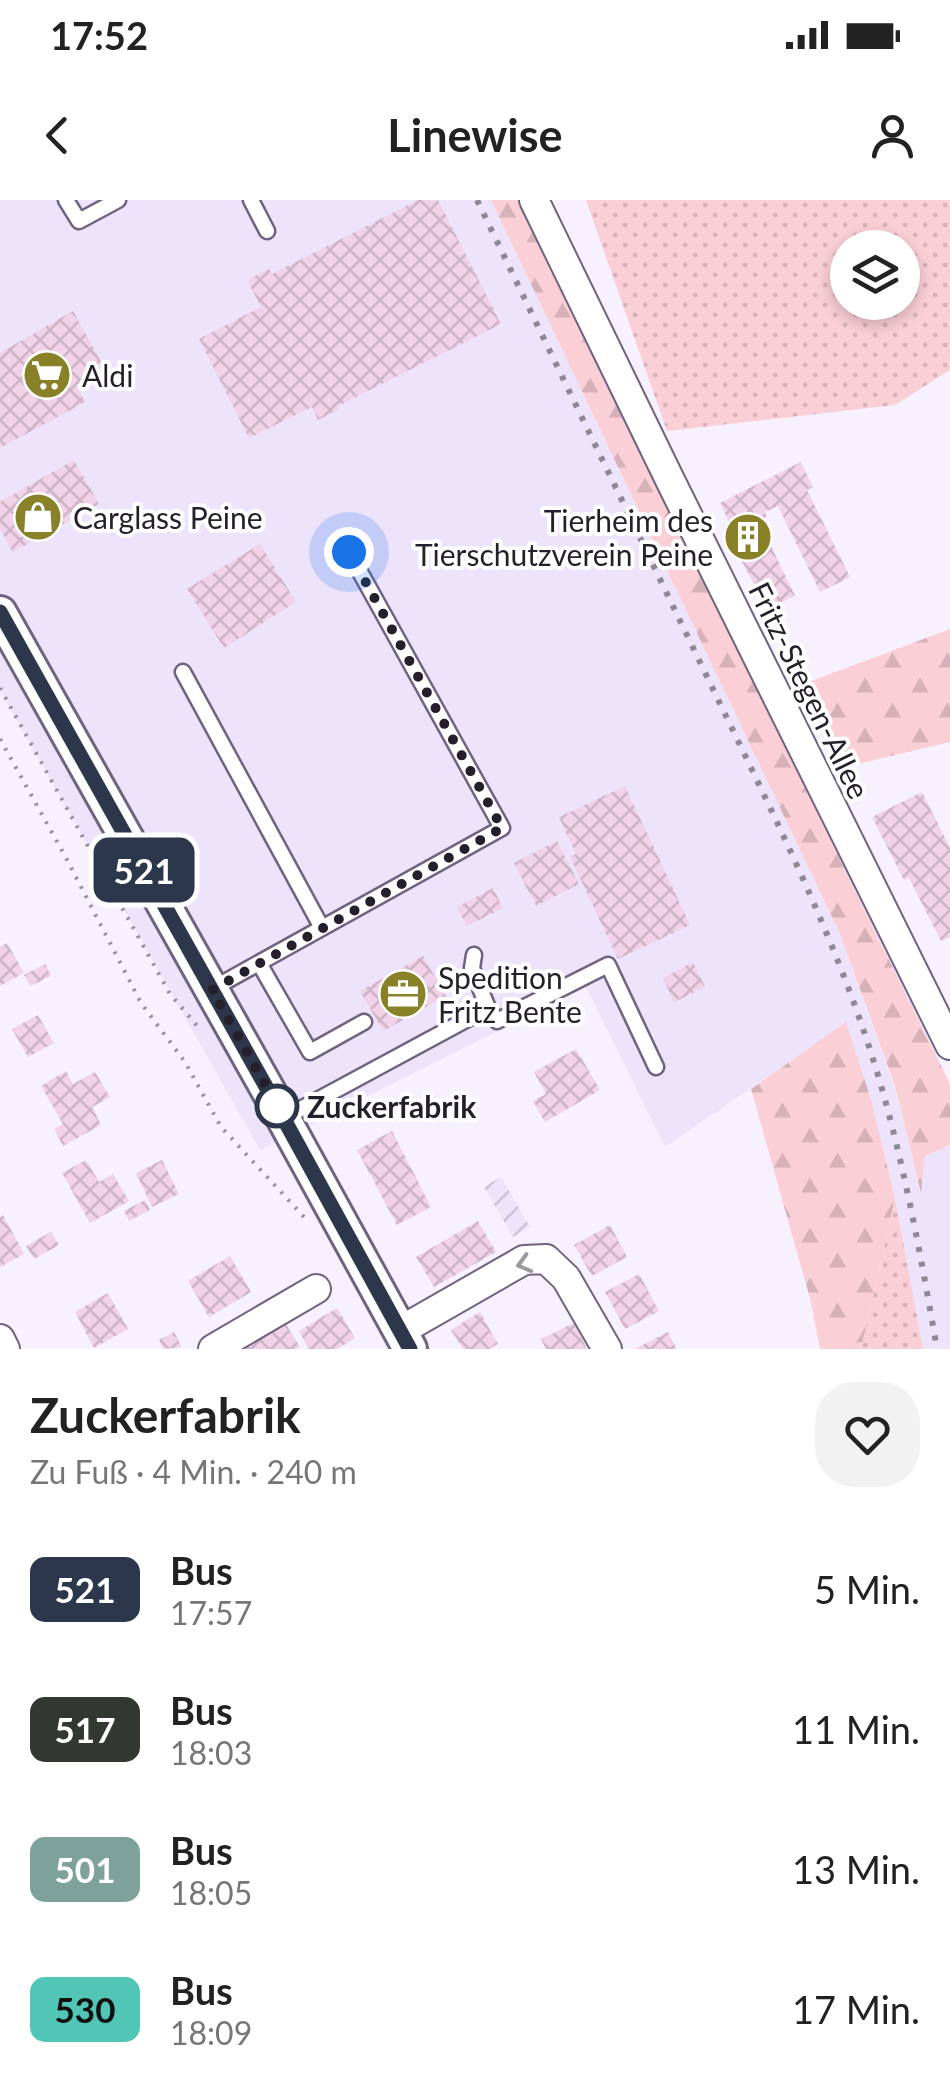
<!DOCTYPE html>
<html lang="de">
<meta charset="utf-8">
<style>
:root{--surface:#fff;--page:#f2f2f2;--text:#222;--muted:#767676}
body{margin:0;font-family:Lato,sans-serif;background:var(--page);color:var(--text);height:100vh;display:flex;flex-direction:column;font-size:38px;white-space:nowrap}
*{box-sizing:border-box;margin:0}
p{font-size:32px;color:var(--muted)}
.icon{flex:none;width:55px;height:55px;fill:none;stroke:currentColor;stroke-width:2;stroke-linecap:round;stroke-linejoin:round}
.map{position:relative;height:1149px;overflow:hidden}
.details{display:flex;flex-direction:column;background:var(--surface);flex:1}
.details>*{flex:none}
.badge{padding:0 20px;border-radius:15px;font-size:35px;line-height:65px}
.buttons{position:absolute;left:830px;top:30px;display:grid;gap:20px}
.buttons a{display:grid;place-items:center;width:90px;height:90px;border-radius:50%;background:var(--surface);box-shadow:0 5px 15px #0003;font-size:50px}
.you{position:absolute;width:50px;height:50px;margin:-25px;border:8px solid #fff;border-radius:50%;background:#1a73e8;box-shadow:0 0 0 15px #1a73e833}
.map>.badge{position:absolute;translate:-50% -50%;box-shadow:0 0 0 5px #fff}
.round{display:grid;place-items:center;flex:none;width:105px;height:105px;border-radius:40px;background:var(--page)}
.headline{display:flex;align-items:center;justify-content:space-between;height:170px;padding:0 30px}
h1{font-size:48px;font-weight:700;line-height:75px}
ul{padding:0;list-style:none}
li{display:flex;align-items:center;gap:30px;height:140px;padding:0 30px}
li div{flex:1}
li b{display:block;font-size:38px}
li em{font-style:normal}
li .badge{min-width:110px;font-weight:700;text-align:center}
.status{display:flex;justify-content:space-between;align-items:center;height:70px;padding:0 50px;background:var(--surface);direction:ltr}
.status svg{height:28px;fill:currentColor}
header{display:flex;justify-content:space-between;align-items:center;height:130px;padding:0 30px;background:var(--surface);font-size:45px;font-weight:700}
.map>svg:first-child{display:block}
</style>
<div class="status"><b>17:52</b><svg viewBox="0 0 49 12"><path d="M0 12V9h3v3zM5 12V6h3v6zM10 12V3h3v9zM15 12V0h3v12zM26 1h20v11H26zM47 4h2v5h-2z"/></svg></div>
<header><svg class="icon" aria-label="back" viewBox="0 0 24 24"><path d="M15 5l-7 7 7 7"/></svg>Linewise<svg class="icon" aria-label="person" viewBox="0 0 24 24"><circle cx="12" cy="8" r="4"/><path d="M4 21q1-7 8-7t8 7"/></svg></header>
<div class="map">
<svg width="950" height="1149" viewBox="0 0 950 1149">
<defs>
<pattern id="industrial-furrows" width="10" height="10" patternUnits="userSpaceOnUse" patternTransform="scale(2.5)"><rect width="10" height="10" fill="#ede3fb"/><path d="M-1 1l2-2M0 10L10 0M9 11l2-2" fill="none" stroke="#cbc2d7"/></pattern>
<pattern id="grass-dots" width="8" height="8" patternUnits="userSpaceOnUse" patternTransform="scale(2.5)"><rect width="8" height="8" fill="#facfd6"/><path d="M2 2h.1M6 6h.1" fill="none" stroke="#d6b1b8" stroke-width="1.8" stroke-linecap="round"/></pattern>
<pattern id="forest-firs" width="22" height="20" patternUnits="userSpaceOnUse" patternTransform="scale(2.5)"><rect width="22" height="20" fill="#facfd6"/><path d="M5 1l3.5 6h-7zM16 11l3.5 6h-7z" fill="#d6b1b8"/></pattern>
<pattern id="building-cross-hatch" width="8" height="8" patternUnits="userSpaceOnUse" patternTransform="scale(2.5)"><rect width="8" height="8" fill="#f1d2e8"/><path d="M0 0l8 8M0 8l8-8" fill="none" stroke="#ceb4c7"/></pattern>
</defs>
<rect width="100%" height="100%" fill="#f7f1ff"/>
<path fill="#ede3fb" d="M0 0H491L840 734 895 889 920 989 925 956 950 945V1149H923L895 998 872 903 846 823 665 947 586 787 260 950 0 491Z"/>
<path fill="url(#industrial-furrows)" d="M501 977 530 1027 513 1037 484 987Z"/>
<path fill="url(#grass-dots)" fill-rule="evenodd" d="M586 0H950V170L895 205 667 231ZM848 48H902V102H848Z
M895 998 923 1149H861Z"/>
<path fill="url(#forest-firs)" d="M491 0H521L541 51 950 884V945L925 956 921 993 895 886 840 734Z
M950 429V542L837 569 801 485Z
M846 822 872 903 895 998 861 1149H820L811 1102 751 889Z"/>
<path fill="url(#building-cross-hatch)" d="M418 0H438L501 124 338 206 339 209 318 220 312 207 249 238 199 139 261 107 247 80 269 69 272 74Z
M73 111 105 169 76 185 85 202 0 248V153Z
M74 260 99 304 13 352 0 329V302Z
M801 262 813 287 807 290 850 377 820 392 778 306 765 312 767 317 759 321 795 396 767 408 724 328 730 324 720 303Z
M260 344 296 402 224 448 187 389Z
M625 586 690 725 618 759 570 657 576 654 559 617Z
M922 592 950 648V737L941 741 909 678 904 680 872 617Z
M557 641 579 684 536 706 514 663Z
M493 688 503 708 467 726 457 707Z
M7 743 24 773 0 786V747Z
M423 756 446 796 383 831 360 791Z
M693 762 705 787 674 802 663 778Z
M45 764 51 776 30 786 24 775Z
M38 815 54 843 28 857 12 829Z
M576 849 600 890 545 922 533 901 546 894 534 872Z
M66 871 73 884 95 872 110 897 92 907 101 925 63 946 54 929 63 924 41 886Z
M392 931 431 1007 397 1025 357 950Z
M86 960 99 982 113 974 129 1001 90 1023 62 973Z
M162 960 179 994 152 1007 136 973Z
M145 1000 150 1010 129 1021 124 1011Z
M3 1015 24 1054 0 1067V1017Z
M478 1021 496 1052 434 1087 416 1057Z
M610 1025 627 1057 592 1076 574 1045Z
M51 1032 59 1045 34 1059 26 1046Z
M230 1056 251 1092 209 1117 188 1081Z
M639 1074 659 1111 625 1129 605 1092Z
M108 1093 128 1129 94 1148 75 1112Z
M337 1108 355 1138 337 1149H309L299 1131Z
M480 1112 498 1144 489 1149H463L451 1130Z
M282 1118 300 1147 296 1149H232Z
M574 1123 587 1149H546L541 1139Z
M174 1132 182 1147 163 1149 159 1140Z
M668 1132 677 1149H635Z"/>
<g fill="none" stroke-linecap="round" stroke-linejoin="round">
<g stroke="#6f637f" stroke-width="19">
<path id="service" d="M66 0 79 21 118 0
M251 0 267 31
M183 472 322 728
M259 763 310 852 364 822
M212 789 502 628 349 352
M488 808 497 821 608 765 656 867
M284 918 488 808 472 768 474 755"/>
</g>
<g stroke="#6f637f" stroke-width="32">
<path id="minor" d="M534 0 670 280 950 845
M400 1131 524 1060 546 1059 566 1078 607 1149
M0 1139 5 1149
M213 1149 316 1089"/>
</g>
<g stroke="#6f637f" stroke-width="38">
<path id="tertiary" d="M0 413 269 892 410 1149"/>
</g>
<path stroke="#948f9c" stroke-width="4" stroke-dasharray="2.5 8" stroke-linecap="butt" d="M0 488 170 794 200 829
M0 539 65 656 141 803 185 862 221 927 305 1018"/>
<use href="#service" stroke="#fff" stroke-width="14"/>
<use href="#minor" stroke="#fff" stroke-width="28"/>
<use href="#tertiary" stroke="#fff" stroke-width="32"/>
<path stroke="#8e8895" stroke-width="6" stroke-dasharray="5 10" stroke-linecap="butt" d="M477 0C555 162 633 323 711 485 774 616 842 749 882 889 906 974 922 1062 937 1149"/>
</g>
<defs><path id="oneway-chevron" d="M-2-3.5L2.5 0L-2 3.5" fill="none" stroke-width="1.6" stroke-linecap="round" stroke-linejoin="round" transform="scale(2.5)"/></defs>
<use stroke="#9c9aa0" href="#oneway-chevron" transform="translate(524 1064) rotate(164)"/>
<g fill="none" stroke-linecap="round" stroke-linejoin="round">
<g stroke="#fff" stroke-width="22">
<path id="line" d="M0 412 269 892 410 1149"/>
</g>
<use href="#line" stroke="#2d374b" stroke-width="15"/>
<path stroke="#241f2b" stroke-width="10" stroke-dasharray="0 18" d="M277 906 284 918 212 790 502 628 349 352"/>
</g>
<defs>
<g id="supermarket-disc" transform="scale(2.5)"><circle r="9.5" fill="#898128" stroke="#fff"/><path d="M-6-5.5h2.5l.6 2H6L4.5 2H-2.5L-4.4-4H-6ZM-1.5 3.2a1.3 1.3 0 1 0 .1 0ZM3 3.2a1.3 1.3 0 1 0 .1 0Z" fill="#fff"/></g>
<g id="shop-disc" transform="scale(2.5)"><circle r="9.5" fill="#898128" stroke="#fff"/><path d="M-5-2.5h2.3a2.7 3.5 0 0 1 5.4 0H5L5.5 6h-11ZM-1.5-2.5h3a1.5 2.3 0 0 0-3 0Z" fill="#fff"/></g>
<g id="building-disc" transform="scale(2.5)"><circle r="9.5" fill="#898128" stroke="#fff"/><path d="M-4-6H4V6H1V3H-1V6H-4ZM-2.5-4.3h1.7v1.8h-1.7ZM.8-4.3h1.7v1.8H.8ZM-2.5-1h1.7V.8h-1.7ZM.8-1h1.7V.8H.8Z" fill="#fff"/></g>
<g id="office-disc" transform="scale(2.5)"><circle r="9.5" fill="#898128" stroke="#fff"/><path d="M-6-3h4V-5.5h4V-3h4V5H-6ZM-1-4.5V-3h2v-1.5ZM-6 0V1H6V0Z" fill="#fff"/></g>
</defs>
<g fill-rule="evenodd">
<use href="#supermarket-disc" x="47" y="175"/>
<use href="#shop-disc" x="38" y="317"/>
<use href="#building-disc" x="748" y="337"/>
<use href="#office-disc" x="403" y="794"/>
</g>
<circle fill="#fff" stroke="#2d374b" stroke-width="5" cx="277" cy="906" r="20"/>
<g text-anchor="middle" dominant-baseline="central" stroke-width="8" stroke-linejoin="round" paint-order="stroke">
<g font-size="30" fill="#241f2b" stroke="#fff" text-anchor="start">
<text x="82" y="175">Aldi</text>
<text x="73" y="317">Carglass Peine</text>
<text x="713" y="320" text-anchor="end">Tierheim des<tspan x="713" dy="34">Tierschutzverein Peine</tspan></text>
<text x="438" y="777">Spedition<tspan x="438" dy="34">Fritz Bente</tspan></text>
</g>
<g font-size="30" fill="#241f2b" stroke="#fff">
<text transform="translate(810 490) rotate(64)">Fritz-Stegen-Allee</text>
</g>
<g font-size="30" font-weight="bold" fill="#241f2b" stroke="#fff" text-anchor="start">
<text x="307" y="906">Zuckerfabrik</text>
</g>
</g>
</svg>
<div class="buttons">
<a><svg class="icon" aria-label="layers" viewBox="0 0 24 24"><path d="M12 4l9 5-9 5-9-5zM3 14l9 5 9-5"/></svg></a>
</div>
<div class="you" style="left:349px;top:352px"></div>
<b class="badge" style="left:144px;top:670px;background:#2d374b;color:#fff">521</b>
</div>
<section class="details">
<div class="headline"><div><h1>Zuckerfabrik</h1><p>Zu Fuß · 4 Min. · 240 m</p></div><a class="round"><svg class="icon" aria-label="heart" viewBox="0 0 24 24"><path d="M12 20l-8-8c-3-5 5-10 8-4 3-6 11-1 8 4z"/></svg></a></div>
<ul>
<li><span class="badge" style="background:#2d374b;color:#fff">521</span><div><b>Bus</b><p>17:57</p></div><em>5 Min.</em></li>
<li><span class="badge" style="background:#31382f;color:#fff">517</span><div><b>Bus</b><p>18:03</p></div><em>11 Min.</em></li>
<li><span class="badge" style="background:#7ea199;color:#fff">501</span><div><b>Bus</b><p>18:05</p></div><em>13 Min.</em></li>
<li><span class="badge" style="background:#52c6b6;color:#111">530</span><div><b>Bus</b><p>18:09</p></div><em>17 Min.</em></li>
</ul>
</section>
